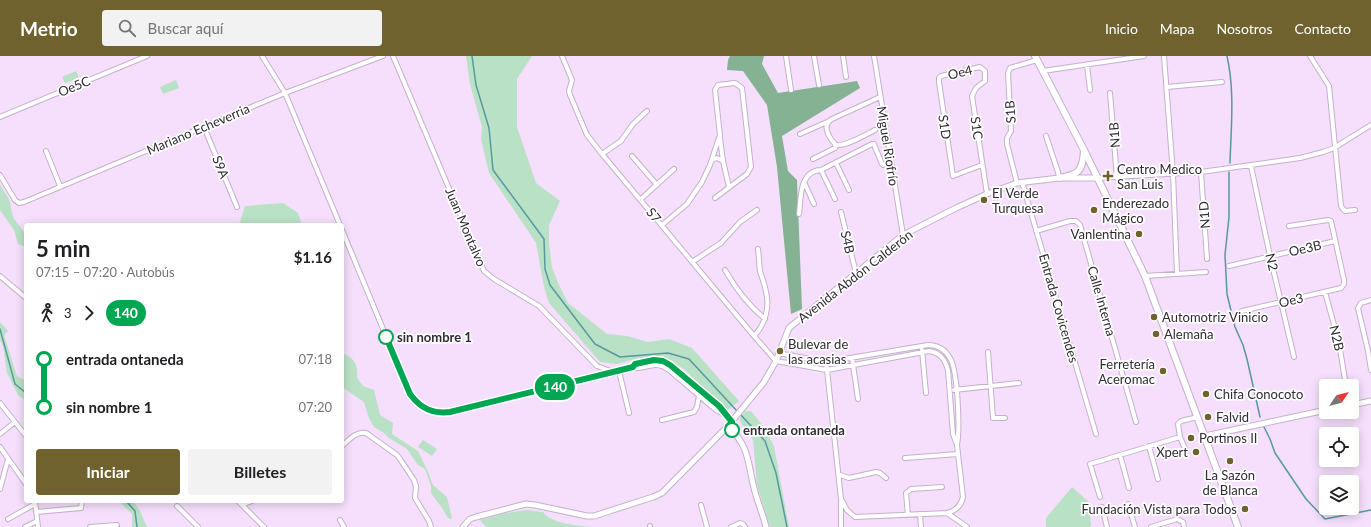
<!DOCTYPE html>
<html lang="es">
<meta charset="utf-8">
<style>
:root{--surface:#fff;--page:#f2f2f2;--text:#202124;--muted:#757577;--accent:#6f622f}
body{margin:0;font-family:Lato,sans-serif;background:var(--page);color:var(--text);height:100vh;display:flex;flex-direction:column;font-size:15px;white-space:nowrap}
*{box-sizing:border-box;margin:0}
p{font-size:13px;color:var(--muted)}
.icon{flex:none;width:22px;height:22px;fill:none;stroke:currentColor;stroke-width:2;stroke-linecap:round;stroke-linejoin:round}
.map{position:relative;flex:1;overflow:hidden}
.sheet{position:absolute;left:24px;top:167px;width:320px;height:280px;display:flex;flex-direction:column;background:var(--surface);border-radius:4px;box-shadow:0 2px 10px #0003}
.sheet>*{flex:none}
.badge{padding:0 8px;border-radius:13px;font-size:14px;line-height:26px}
.needle{width:26px;rotate:55deg}
.tools{position:absolute;left:1319px;top:323px;display:grid;gap:8px}
.tools a{display:grid;place-items:center;width:40px;height:40px;border-radius:4px;background:var(--surface);box-shadow:0 2px 10px #0003;font-size:20px}
.map>.badge{position:absolute;translate:-50% -50%;box-shadow:0 0 0 2px #fff}
.legs{display:flex;align-items:center;gap:6px;height:44px;padding:0 12px;font-size:13px}
.legs p{margin-inline-start:auto}
.overview{display:flex;align-items:center;justify-content:space-between;height:68px;padding:0 12px}
h1{font-size:22px;font-weight:700;line-height:30px}
.cta{display:flex;gap:8px;margin-top:auto;padding:8px 12px}
.cta a{flex:1;height:46px;border-radius:4px;background:var(--accent);color:#fff;font-size:16px;font-weight:700;line-height:46px;text-align:center}
.cta a+a{background:var(--page);color:var(--text)}
ul{padding:0 12px;list-style:none}
li{display:flex;align-items:center;gap:14px;height:48px;font-size:15px}
li i{display:grid;place-items:center;width:6px;height:100%;margin:0 5px;background:currentColor}
li i::after{content:'';width:10px;height:10px;margin:-5px;border:3px solid;border-radius:50%;background:var(--surface)}
li p{margin-inline-start:auto}
li:first-child i{background:linear-gradient(#0000 50%,currentColor 0)}
li:last-child i{background:linear-gradient(currentColor 50%,#0000 0)}
header{display:flex;align-items:center;gap:24px;box-sizing:border-box;height:56px;padding:0 20px;background:var(--accent);color:#fff}
header strong{font-size:19px}
nav{display:flex;gap:22px;margin-inline-start:auto;font-size:14px}
.search{width:280px;height:36px;background:var(--page);display:flex;align-items:center;gap:10px;box-sizing:border-box;padding:0 14px;border-radius:4px;color:var(--muted);font-size:15px}
.map>svg:first-child{display:block}
</style>
<header>
<strong>Metrio</strong>
<div class="search"><svg class="icon" aria-label="search" viewBox="0 0 24 24"><circle cx="10" cy="10" r="6"/><path d="M15 15l6 6"/></svg>Buscar aquí</div>
<nav><a>Inicio</a><a>Mapa</a><a>Nosotros</a><a>Contacto</a></nav>
</header>
<div class="map">
<svg width="1371" height="471" viewBox="0 0 1371 471">
<rect width="100%" height="100%" fill="#f5dffc"/>
<path fill="#b9e1c5" d="M466 0H532L517 23V71L536 127 560 145 549 169V188L552 211 558 227 568 247 607 278 627 280 648 286 669 283 692 292 739 345 727 355 684 313 662 301 639 302 617 308 600 306 549 247 544 231 536 187 489 117 481 83 482 71 470 28Z
M76 15 79 22 65 27 62 21Z
M176 24 179 32 163 38 160 31Z
M0 129 9 143 13 161 26 179V191L18 188 14 174 0 154Z
M283 147 298 157 302 169H239L245 150Z
M0 266 8 275 4 279 17 320 26 325V345L18 339 7 317 3 290 0 284Z
M342 297C355 302 358 309 357 322L363 330 374 334 380 359 393 367 392 378 418 395 428 416 433 429 447 441 452 463H451L448 462 442 452 431 437V430L425 413 418 409 407 393 389 382 384 377 374 371 369 362 364 346 342 331Z
M745 355H751L763 370 774 390 789 471H770L757 429 753 384 739 364Z
M423 384 437 393 432 400 418 391Z
M1072 431 1089 446 1091 469 1090 471H1046V462Z
M119 445H133L139 453 147 471H132V458Z
M527 454 543 456C553 469 577 469 592 471H487L483 468 480 464 506 457Z"/>
<path fill="#84b292" d="M730 0H764L762 8 778 37 857 25 860 32 782 80 788 115 797 124 802 253 791 258 777 111 767 49 743 15 727 14 728 4Z"/>
<g fill="none" stroke-linecap="round" stroke-linejoin="round">
<path stroke="#5898a1" stroke-width="1.5" d="M472 0 476 29 489 72 493 114 544 183 545 213 550 229 595 288 620 301 668 297 689 303 737 355
M1227 0C1235 35 1231 72 1230 107
M1229 116V161L1225 199 1227 238 1235 271 1243 289 1247 303 1260 361
M0 273 15 328 26 337
M740 358 765 385 776 417 787 471
M1264 371 1270 383 1275 397 1306 443 1325 463 1371 454
M126 445 135 455 137 471"/>
<g stroke="#c5b0cc" stroke-width="6">
<path id="minor" d="M262 0 285 37 340 169
M393 0 484 215 494 223 539 250 597 310 613 316
M562 0 572 24 569 35 570 39 587 79 602 98 754 280 776 305 827 314 929 295C941 297 945 304 948 314L953 378 957 389 963 441C961 450 956 455 947 457L855 461 847 454 841 443 827 314 826 306
M786 0 791 34
M814 0 819 29
M843 0 846 21
M874 0 903 179
M1164 0 1173 118 1177 217
M1310 0 1329 30 1341 150 1343 153 1345 155 1355 154
M1087 9 1090 34
M1043 15 1144 0
M1167 31 1222 26
M1110 37 1117 122
M0 61 147 0
M204 71 237 151
M875 74C865 79 847 90 836 89 829 82 821 69 832 63L880 41
M800 78 827 66
M1046 80 1058 116 1059 122
M720 82 723 105 729 131
M46 95 60 130
M602 98 621 85 633 68 647 55
M632 100 657 129
M813 103 835 92 836 89
M712 104 717 102 723 105
M836 107 849 134
M982 109 953 120 939 26V22L941 20 980 11 985 15V25L976 32 972 40 987 138
M1251 110 1270 200 1294 301
M821 114 872 88H874L875 91 882 108 883 109 891 106
M1201 116 1207 203
M0 119 15 144 19 147 24 146 285 37 383 0
M1097 122 1201 116 1300 102 1323 96 1334 92 1371 69
M804 126 814 148
M1022 126 1096 378
M1017 127 1007 88V82L1011 75 1008 17 1010 12 1037 4
M641 143 674 113
M841 156 856 217
M799 158C801 142 799 115 821 114L835 143
M662 169 687 148 702 126 710 109 720 79 715 34 718 29 735 27 742 32 751 111 747 118 715 142
M342 174 410 338C421 353 433 359 450 356L633 311C644 316 653 302 669 314L716 354 725 359
M1036 175 1070 165H1076L1080 169 1136 366
M692 206 721 187 740 166 757 154
M1229 210 1335 185
M725 214C736 233 748 249 765 263
M0 220 26 242
M1145 220 1206 216
M1325 236 1339 287 1346 330
M1371 244 1361 247 1358 252 1368 295 1371 314
M1242 255 1341 232 1344 228V224L1331 165 1328 164 1289 170
M754 280C765 269 770 251 766 236 765 229 762 222 760 215 759 208 759 200 758 193
M922 294 926 337
M988 296 993 362H1005
M778 297 826 306 928 289C938 289 945 293 950 302 958 316 960 373 957 389
M852 302 858 343
M633 311 635 308C643 306 651 303 659 304 674 307 706 338 718 349 723 354 726 361 732 366
M619 315 629 357
M954 334 1019 327
M0 347 26 380
M662 364 694 356 697 351 699 339
M0 378 15 366
M342 390C349 384 356 375 366 377L397 399 400 403 414 424 416 430 415 442 429 465 431 471
M1149 390 1158 423
M0 391 26 428
M1186 395 1180 381 1178 368 1181 365 1198 361
M1120 399 1129 432
M905 402 958 398
M840 419 849 422 876 416 880 417 886 422
M0 433 8 403
M1100 441 1090 408 1180 381
M35 445 38 471
M238 445 264 471
M1128 448 1135 471
M242 449 252 445
M701 449 707 471
M177 450 198 471
M1102 451 1107 471
M36 456 81 452 82 445
M947 457 967 471
M920 458 921 471
M908 459 906 437 911 433 942 431
M8 463 35 448
M340 464 344 471
M25 471 37 465
M90 471 117 469
M650 471V470
M731 471 740 467 743 468 745 471
M841 471V445
M1151 471 1177 463 1183 466 1184 471"/>
</g>
<g stroke="#c5b0cc" stroke-width="7">
<path id="tertiary" d="M1352 349 1371 345
M728 370C750 392 747 404 754 432 757 445 763 458 766 471
M1205 380 1326 354
M463 471 470 463 476 461 526 448 535 449 587 460H594L653 441 662 437 728 370 764 326 776 305 789 272 903 179 956 152 987 138 1017 127 1059 122H1097"/>
</g>
<g stroke="#c5b0cc" stroke-width="8">
<path id="secondary" d="M1035 0 1084 94 1145 220 1238 471
M1059 122C1079 118 1082 116 1084 96"/>
</g>
<use href="#minor" stroke="#fff" stroke-width="4"/>
<use href="#tertiary" stroke="#fff" stroke-width="5"/>
<use href="#secondary" stroke="#fff" stroke-width="6"/>
</g>
<g fill="none" stroke-linecap="round" stroke-linejoin="round">
<g stroke="#fff" stroke-width="9">
<path id="line-1" d="M386 281 410 338C421 353 433 358 450 356L613 316 633 311 635 308 654 304 663 305 670 309 719 350 732 366 728 370 732 374"/>
</g>
<use href="#line-1" stroke="#00a651" stroke-width="6"/>
</g>
<g fill="#6f622f" stroke="#fff" stroke-width="1.5">
<path d="M1106 114h4v4h4v4h-4v4h-4v-4h-4v-4h4z"/>
<circle cx="984" cy="144" r="4"/>
<circle cx="1094" cy="154" r="4"/>
<circle cx="1139" cy="178" r="4"/>
<circle cx="1154" cy="261" r="4"/>
<circle cx="1156" cy="278" r="4"/>
<circle cx="780" cy="295" r="4"/>
<circle cx="1163" cy="315" r="4"/>
<circle cx="1206" cy="338" r="4"/>
<circle cx="1208" cy="361" r="4"/>
<circle cx="1191" cy="382" r="4"/>
<circle cx="1196" cy="396" r="4"/>
<circle cx="1230" cy="405" r="4"/>
<circle cx="1245" cy="453" r="4"/>
</g>
<g fill="#fff" stroke="#00a651" stroke-width="2">
<circle cx="386" cy="281" r="7"/>
<circle cx="732" cy="374" r="7"/>
</g>
<g text-anchor="middle" dominant-baseline="central" stroke-width="3.5" stroke-linejoin="round" paint-order="stroke">
<g font-size="13" fill="#322a34" stroke="#fff">
<text transform="translate(960 16) rotate(-13)">Oe4</text>
<text transform="translate(74 30) rotate(-22)">Oe5C</text>
<text transform="translate(1010 56) rotate(-94)">S1B</text>
<text transform="translate(945 71) rotate(82)">S1D</text>
<text transform="translate(977 72) rotate(82)">S1C</text>
<text transform="translate(198 73) rotate(-23)">Mariano Echeverria</text>
<text transform="translate(1114 79) rotate(-94)">N1B</text>
<text transform="translate(888 90) rotate(81)">Miguel Riofrío</text>
<text transform="translate(221 111) rotate(68)">S9A</text>
<text transform="translate(654 159) rotate(50)">S7</text>
<text transform="translate(1204 159) rotate(-94)">N1D</text>
<text transform="translate(466 171) rotate(67)">Juan Montalvo</text>
<text transform="translate(848 186) rotate(77)">S4B</text>
<text transform="translate(1305 192) rotate(-13)">Oe3B</text>
<text transform="translate(1272 206) rotate(77)">N2</text>
<text transform="translate(855 220) rotate(-38)">Avenida Abdón Calderón</text>
<text transform="translate(1291 244) rotate(-13)">Oe3</text>
<text transform="translate(1102 245) rotate(74)">Calle Interna</text>
<text transform="translate(1059 252) rotate(74)">Entrada Covicendes</text>
<text transform="translate(1337 282) rotate(77)">N2B</text>
</g>
<g font-size="13" fill="#322a34" stroke="#fff" text-anchor="start">
<text x="1117" y="113">Centro Medico<tspan x="1117" dy="15">San Luis</tspan></text>
<text x="992" y="137">El Verde<tspan x="992" dy="15">Turquesa</tspan></text>
<text x="1102" y="147">Enderezado<tspan x="1102" dy="15">Mágico</tspan></text>
<text x="1131" y="178" text-anchor="end">Vanlentina</text>
<text x="1162" y="261">Automotriz Vinicio</text>
<text x="1164" y="278">Alemaña</text>
<text x="788" y="288">Bulevar de<tspan x="788" dy="15">las acasias</tspan></text>
<text x="1155" y="308" text-anchor="end">Ferretería<tspan x="1155" dy="15">Aceromac</tspan></text>
<text x="1214" y="338">Chifa Conocoto</text>
<text x="1216" y="361">Falvid</text>
<text x="1199" y="382">Portinos II</text>
<text x="1188" y="396" text-anchor="end">Xpert</text>
<text x="1230" y="419" text-anchor="middle">La Sazón<tspan x="1230" dy="15">de Blanca</tspan></text>
<text x="1237" y="453" text-anchor="end">Fundación Vista para Todos</text>
</g>
<g font-size="13" font-weight="bold" fill="#322a34" stroke="#fff" text-anchor="start">
<text x="397" y="281">sin nombre 1</text>
<text x="743" y="374">entrada ontaneda</text>
</g>
</g>
</svg>
<div class="tools">
<a><svg class="needle" viewBox="-14 -14 28 28"><path d="M0-13l5 13h-10z" fill="#e53935"/><path d="M0 13l5-13h-10z" fill="#757577"/></svg></a>
<a><svg class="icon" aria-label="locate" viewBox="0 0 24 24"><circle cx="12" cy="12" r="6"/><path d="M12 2v4M12 18v4M2 12h4M18 12h4"/></svg></a>
<a><svg class="icon" aria-label="layers" viewBox="0 0 24 24"><path d="M12 4l9 5-9 5-9-5zM3 14l9 5 9-5"/></svg></a>
</div>
<b class="badge" style="left:555px;top:331px;background:#00a651;color:#fff">140</b>
<section class="sheet">
<div class="overview"><div><h1>5 min</h1><p>07:15 – 07:20 · Autobús</p></div><b>$1.16</b></div>
<div class="legs"><svg class="icon" aria-label="walk" viewBox="0 0 24 24"><circle cx="13" cy="4" r="2"/><path d="M13 8l-2 6 4 7M11 14l-3 7M7 12l3-4h3l4 4"/></svg>3<svg class="icon" aria-label="forward" viewBox="0 0 24 24"><path d="M9 5l7 7-7 7"/></svg><b class="badge" style="background:#00a651;color:#fff">140</b></div>
<ul>
<li><i style="color:#00a651"></i><b>entrada ontaneda</b><p>07:18</p></li>
<li><i style="color:#00a651"></i><b>sin nombre 1</b><p>07:20</p></li>
</ul>
<div class="cta"><a>Iniciar</a><a>Billetes</a></div>
</section>
</div>
